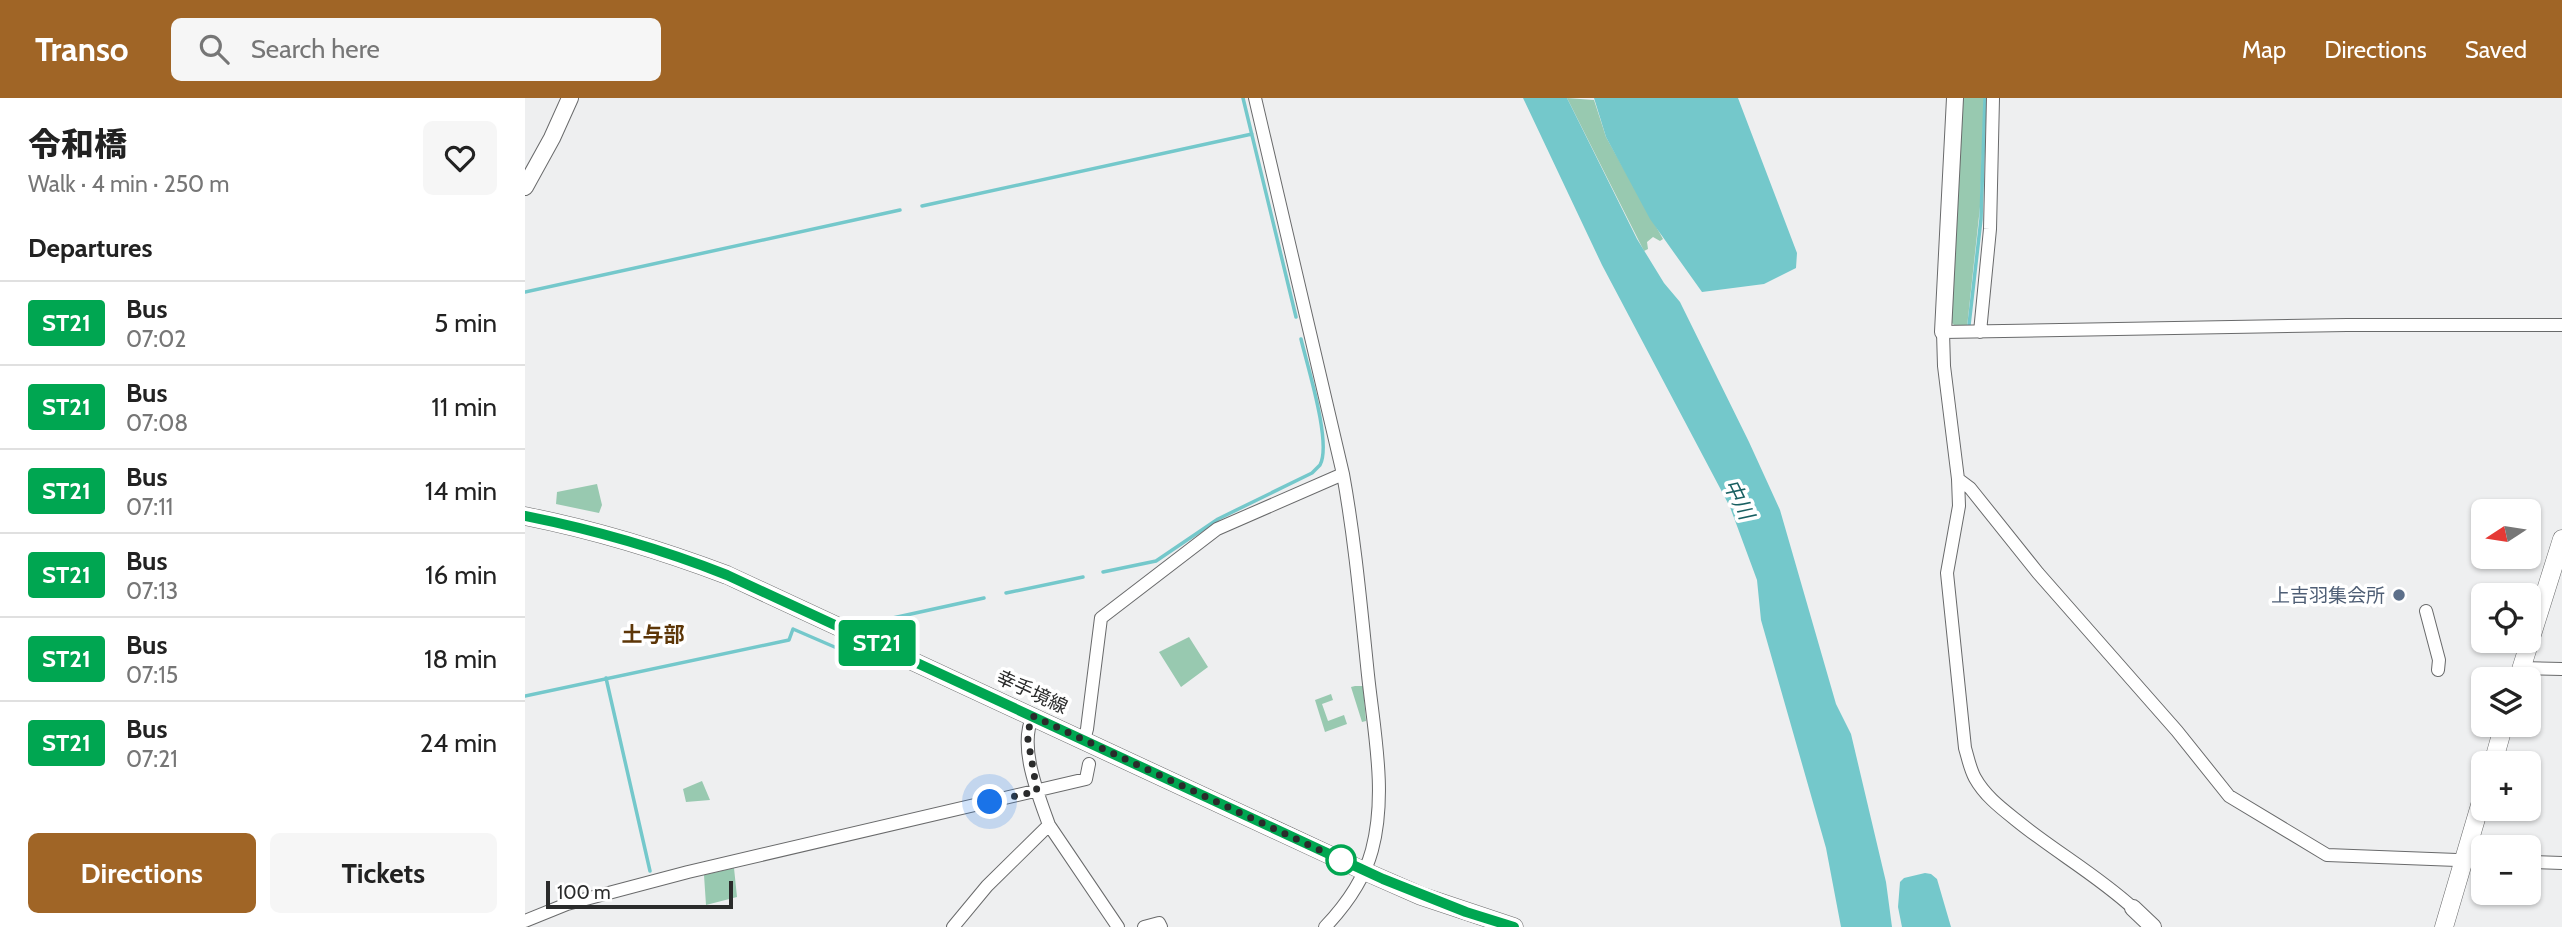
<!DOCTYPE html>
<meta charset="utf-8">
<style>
:root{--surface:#fff;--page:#f6f6f6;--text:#222;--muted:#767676;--line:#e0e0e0;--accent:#a06526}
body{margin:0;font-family:Cabin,"Noto Sans JP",sans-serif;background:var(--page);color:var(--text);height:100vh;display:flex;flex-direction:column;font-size:26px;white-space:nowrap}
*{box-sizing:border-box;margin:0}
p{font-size:23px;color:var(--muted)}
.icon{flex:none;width:38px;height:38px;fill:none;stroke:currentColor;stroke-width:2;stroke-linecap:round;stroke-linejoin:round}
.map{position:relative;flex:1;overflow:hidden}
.panel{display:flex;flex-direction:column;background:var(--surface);width:525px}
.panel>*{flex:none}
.badge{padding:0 14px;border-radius:5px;font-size:24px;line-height:46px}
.needle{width:46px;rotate:258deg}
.fabs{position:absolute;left:1946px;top:401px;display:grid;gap:14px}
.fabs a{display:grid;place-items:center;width:70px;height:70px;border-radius:10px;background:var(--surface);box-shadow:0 2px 5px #0004;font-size:35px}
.scale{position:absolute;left:21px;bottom:18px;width:187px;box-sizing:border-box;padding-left:7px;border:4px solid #2a2b2b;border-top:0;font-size:19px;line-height:24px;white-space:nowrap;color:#2a2b2b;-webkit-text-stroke:5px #fff;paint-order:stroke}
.you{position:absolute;width:35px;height:35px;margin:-18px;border:5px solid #fff;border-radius:50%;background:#1a73e8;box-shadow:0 0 0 10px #1a73e833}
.map>.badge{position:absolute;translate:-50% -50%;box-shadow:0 0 0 4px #fff}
h2{padding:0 28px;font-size:26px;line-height:63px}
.round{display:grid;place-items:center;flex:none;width:74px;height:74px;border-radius:10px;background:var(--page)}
.headline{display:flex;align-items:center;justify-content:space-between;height:119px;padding:0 28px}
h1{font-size:33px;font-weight:800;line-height:52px}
.action{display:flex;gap:14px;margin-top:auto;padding:14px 28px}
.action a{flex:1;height:80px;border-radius:10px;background:var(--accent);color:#fff;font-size:28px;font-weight:800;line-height:80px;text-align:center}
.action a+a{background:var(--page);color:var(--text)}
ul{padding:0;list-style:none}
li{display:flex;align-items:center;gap:21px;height:84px;padding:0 28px;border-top:2px solid var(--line)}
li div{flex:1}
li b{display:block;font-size:26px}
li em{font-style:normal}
li .badge{min-width:77px;font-weight:700;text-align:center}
header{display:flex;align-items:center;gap:42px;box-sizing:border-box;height:98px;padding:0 35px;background:var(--accent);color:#fff}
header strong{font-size:33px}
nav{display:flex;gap:38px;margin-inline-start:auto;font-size:24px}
.search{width:490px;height:63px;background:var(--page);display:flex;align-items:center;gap:18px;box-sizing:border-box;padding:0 24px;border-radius:10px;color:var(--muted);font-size:26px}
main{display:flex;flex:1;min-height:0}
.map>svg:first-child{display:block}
</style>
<header>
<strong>Transo</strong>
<div class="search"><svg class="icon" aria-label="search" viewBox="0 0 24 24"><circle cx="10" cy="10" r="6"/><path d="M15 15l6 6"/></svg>Search here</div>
<nav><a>Map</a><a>Directions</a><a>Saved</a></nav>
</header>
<main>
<section class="panel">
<div class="headline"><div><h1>令和橋</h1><p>Walk · 4 min · 250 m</p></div><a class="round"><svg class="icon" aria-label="heart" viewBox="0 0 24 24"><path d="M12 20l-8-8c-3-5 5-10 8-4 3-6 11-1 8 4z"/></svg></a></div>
<h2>Departures</h2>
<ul>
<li><span class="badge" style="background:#00a651;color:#fff">ST21</span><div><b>Bus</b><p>07:02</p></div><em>5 min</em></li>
<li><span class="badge" style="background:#00a651;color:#fff">ST21</span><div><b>Bus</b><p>07:08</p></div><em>11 min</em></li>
<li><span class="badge" style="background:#00a651;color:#fff">ST21</span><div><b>Bus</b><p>07:11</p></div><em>14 min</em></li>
<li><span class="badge" style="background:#00a651;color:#fff">ST21</span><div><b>Bus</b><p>07:13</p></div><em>16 min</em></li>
<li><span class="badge" style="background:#00a651;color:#fff">ST21</span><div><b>Bus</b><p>07:15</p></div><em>18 min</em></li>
<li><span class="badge" style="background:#00a651;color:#fff">ST21</span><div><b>Bus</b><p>07:21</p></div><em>24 min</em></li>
</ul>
<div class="action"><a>Directions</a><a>Tickets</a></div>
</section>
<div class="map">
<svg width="2037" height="829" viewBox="0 0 2037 829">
<rect width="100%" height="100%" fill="#eeeff0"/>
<path fill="#98c9b0" d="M1042 0 1069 2 1081 39 1138 141 1135 143 1128 139 1122 144 1123 151 1119 153Z
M1436 0H1459L1455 109 1442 229H1431L1426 224Z
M72 386 77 407 74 415 31 406 32 394Z
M664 539 683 569 656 589 634 554Z
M830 588H838L841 623 837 624 826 589Z
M806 596 808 602 797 606 803 623 819 617 822 626 800 634 790 602Z
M177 683 185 702 161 704 158 691Z
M209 770 212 799 181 807 179 777Z"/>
<path fill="#74c8cb" d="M998 0H1042L1112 141 1139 185 1155 204 1224 344 1255 412 1311 606 1326 636 1361 784 1367 829H1316L1301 750 1236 522 1232 482 1205 409 1077 167Z
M1069 0H1213L1272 155 1271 170 1239 186 1177 194 1125 121 1081 39Z
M1400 775 1406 776 1412 781 1426 829H1377L1373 809 1375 784 1379 780Z"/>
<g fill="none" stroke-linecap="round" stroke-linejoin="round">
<path stroke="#74c8cb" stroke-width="3.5" d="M718 0 771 219
M397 108 727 36
M0 194 375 112
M1444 227 1456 121 1460 0
M578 474 631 463 693 421 787 375C788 374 794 368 795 367 807 345 782 267 776 241
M481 495 558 479
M354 523 459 500
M81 580 125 773
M0 598 264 542 268 531 335 560"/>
<g stroke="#696a6b" stroke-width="14">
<path id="minor" d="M730 0 818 376C830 442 836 510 843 577 849 634 862 696 847 752 839 782 821 807 800 829
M1455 234 1465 131 1468 0
M1433 381 1445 390 1513 475 1652 633 1704 698 1802 757 1958 763
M1901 513 1914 562 1913 572
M1996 570 2037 571
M559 642 562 631 576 520 692 431 818 376
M524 727 593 829
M2004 764 2037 765
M1608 810C1572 777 1529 753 1491 722 1476 710 1460 698 1450 680 1445 671 1443 660 1440 650L1422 475 1434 408 1433 381 1419 268 1418 234 1822 227H2037
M0 823 42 806 163 774 561 681 564 666
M428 829 462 788 524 727C513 696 493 648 508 618
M619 829 634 825 636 829"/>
</g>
<g stroke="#696a6b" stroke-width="18">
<path id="tertiary" d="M0 89 27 40 45 0
M1418 234 1430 0
M1608 810 1628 829"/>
</g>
<g stroke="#696a6b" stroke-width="19">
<path id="secondary" d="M0 418C70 432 136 452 202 477L839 773 896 798 989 829
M1993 581 2037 441
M1968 665 1979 626
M1919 829 1958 697"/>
</g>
<use href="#minor" stroke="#fff" stroke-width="12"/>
<use href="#tertiary" stroke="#fff" stroke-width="16"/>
<use href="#secondary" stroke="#fff" stroke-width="18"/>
</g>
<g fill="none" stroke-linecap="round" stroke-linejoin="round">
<g stroke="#fff" stroke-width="16">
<path id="line" d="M0 418C70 432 136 451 202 477L858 781 941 814 989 829"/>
</g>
<use href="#line" stroke="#00a651" stroke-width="10"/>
<path stroke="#2a2b2b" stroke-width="7" stroke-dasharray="0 12.6" d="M465 704 512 693 502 636 508 618 816 762"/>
</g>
<circle fill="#5c6f8a" stroke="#fff" stroke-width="2.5" cx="1874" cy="497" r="7"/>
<circle fill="#fff" stroke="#00a651" stroke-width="3.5" cx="816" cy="762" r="14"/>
<g text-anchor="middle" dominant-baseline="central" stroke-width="7" stroke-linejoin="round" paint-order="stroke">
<g font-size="19" fill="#4e5e75" stroke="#fff" text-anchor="end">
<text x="1860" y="497">上吉羽集会所</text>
</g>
<g font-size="19" fill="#2a2b2b" stroke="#fff">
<text transform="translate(507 594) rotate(25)">幸手境線</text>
</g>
<g font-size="21" font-style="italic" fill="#185f61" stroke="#fff">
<text transform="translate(1214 401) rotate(64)">中川</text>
</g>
<g font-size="21" font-weight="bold" fill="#5d3607" stroke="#fff">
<text x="128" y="536">土与部</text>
</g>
</g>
</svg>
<div class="fabs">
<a><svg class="needle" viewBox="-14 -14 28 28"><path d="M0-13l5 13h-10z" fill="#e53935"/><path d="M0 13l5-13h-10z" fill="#767676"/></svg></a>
<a><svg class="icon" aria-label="locate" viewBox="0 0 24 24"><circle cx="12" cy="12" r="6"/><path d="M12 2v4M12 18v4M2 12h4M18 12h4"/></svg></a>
<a><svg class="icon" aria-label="layers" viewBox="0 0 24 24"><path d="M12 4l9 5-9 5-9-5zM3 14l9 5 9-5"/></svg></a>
<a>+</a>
<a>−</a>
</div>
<div class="scale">100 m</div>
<div class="you" style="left:465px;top:704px"></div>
<b class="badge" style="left:352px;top:545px;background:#00a651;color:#fff">ST21</b>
</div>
</main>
